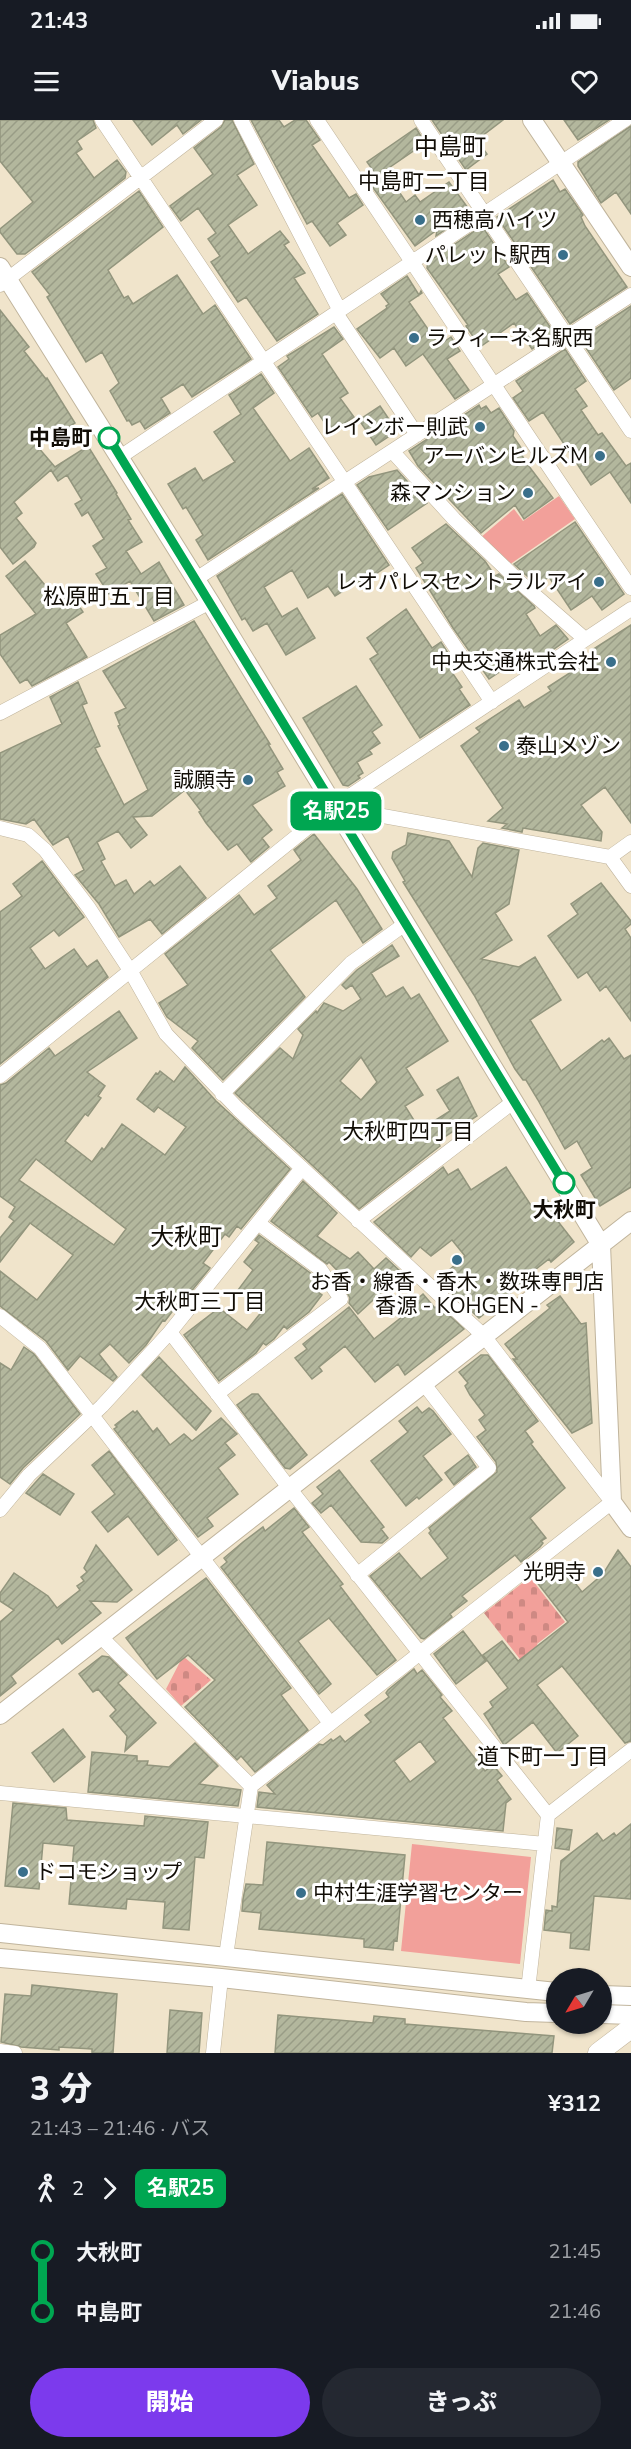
<!DOCTYPE html>
<html lang="ja">
<meta charset="utf-8">
<style>
:root{--surface:#171b24;--page:#242831;--text:#f1f3f6;--muted:#9ea1a6;--accent:#7c3aed}
body{margin:0;font-family:"Nunito Sans","Noto Sans JP",sans-serif;background:var(--page);color:var(--text);height:100vh;display:flex;flex-direction:column;font-size:22px;white-space:nowrap}
*{box-sizing:border-box;margin:0}
p{font-size:20px;color:var(--muted)}
.icon{flex:none;width:33px;height:33px;fill:none;stroke:currentColor;stroke-width:2;stroke-linecap:round;stroke-linejoin:round}
.map{position:relative;height:1933px;overflow:hidden}
.panel{display:flex;flex-direction:column;background:var(--surface);flex:1}
.panel>*{flex:none}
.badge{padding:0 12px;border-radius:9px;font-size:21px;line-height:39px}
.needle{width:39px;rotate:232deg}
.buttons{position:absolute;left:546px;top:1848px;display:grid;gap:12px}
.buttons a{display:grid;place-items:center;width:66px;height:66px;border-radius:50%;background:var(--surface);box-shadow:0 2px 4px #0004;font-size:30px}
.map>.badge{position:absolute;translate:-50% -50%;box-shadow:0 0 0 3px #fff}
.legs{display:flex;align-items:center;gap:9px;height:66px;padding:0 30px;font-size:20px}
.legs p{margin-inline-start:auto}
.overview{display:flex;align-items:center;justify-content:space-between;height:102px;padding:0 30px}
h1{font-size:33px;font-weight:800;line-height:45px}
.primary-button{display:flex;gap:12px;margin-top:auto;padding:12px 30px}
.primary-button a{flex:1;height:69px;border-radius:36px;background:var(--accent);color:#fff;font-size:24px;font-weight:800;line-height:69px;text-align:center}
.primary-button a+a{background:var(--page);color:var(--text)}
ul{padding:0 30px;list-style:none}
li{display:flex;align-items:center;gap:21px;height:60px;font-size:22px}
li i{display:grid;place-items:center;width:9px;height:100%;margin:0 8px;background:currentColor}
li i::after{content:'';width:15px;height:15px;margin:-8px;border:4px solid;border-radius:50%;background:var(--surface)}
li p{margin-inline-start:auto}
li:first-child i{background:linear-gradient(#0000 50%,currentColor 0)}
li:last-child i{background:linear-gradient(currentColor 50%,#0000 0)}
.status{display:flex;justify-content:space-between;align-items:center;height:42px;padding:0 30px;background:var(--surface);direction:ltr}
.status svg{height:16px;fill:currentColor}
header{display:flex;justify-content:space-between;align-items:center;height:78px;padding:0 30px;background:var(--surface);font-size:27px;font-weight:800}
.map>svg:first-child{display:block}
</style>
<div class="status"><b>21:43</b><svg viewBox="0 0 49 12"><path d="M0 12V9h3v3zM5 12V6h3v6zM10 12V3h3v9zM15 12V0h3v12zM26 1h20v11H26zM47 4h2v5h-2z"/></svg></div>
<header><svg class="icon" aria-label="menu" viewBox="0 0 24 24"><path d="M4 6h16M4 12h16M4 18h16"/></svg>Viabus<svg class="icon" aria-label="heart" viewBox="0 0 24 24"><path d="M12 20l-8-8c-3-5 5-10 8-4 3-6 11-1 8 4z"/></svg></header>
<div class="map">
<svg width="631" height="1933" viewBox="0 0 631 1933">
<defs>
<pattern id="cemetery-stones" width="16" height="16" patternUnits="userSpaceOnUse" patternTransform="scale(1.5)"><rect width="16" height="16" fill="#f2a09a"/><path d="M2 7V4a2 2 0 0 1 4 0v3zM10 15v-3a2 2 0 0 1 4 0v3z" fill="#ce8983"/></pattern>
<pattern id="building-hatch" width="6" height="6" patternUnits="userSpaceOnUse" patternTransform="scale(1.5)"><rect width="6" height="6" fill="#b3b79d"/><path d="M-1 1l2-2M0 6l6-6M5 7l2-2" fill="none" stroke="#999c86"/></pattern>
</defs>
<rect width="100%" height="100%" fill="#f0e4cb"/>
<path fill="#f2a09a" d="M559 376 575 399 509 445 480 418 514 389 523 401Z
M412 1724 531 1737 520 1844 401 1831Z"/>
<path fill="url(#cemetery-stones)" d="M530 1457 565 1502 537 1524 543 1533 526 1547 484 1493Z
M183 1536 211 1560 181 1586 166 1569Z"/>
<path fill="url(#building-hatch)" stroke="#92957d" stroke-width="1.5" fill-rule="evenodd" d="M0 0H93L96 8 77 21 82 29 76 33 94 58 117 40 126 52 125 58 25 134H17L0 112V109L33 82 0 41Z
M133 0H201L183 14 177 5 152 25Z
M225 0H232L254 44 237 55 257 85 228 105 248 134 280 111 289 122 284 125 305 153 294 158 318 194 277 221 246 177 238 182 211 142 220 136 208 119 216 113 198 88 181 101 170 86 213 54 194 28 221 7Z
M251 0H279L284 7 295 0H306L320 20 312 25 349 78 356 74 363 85 337 103 346 115 330 126 312 101 307 104Z
M432 0H503L477 20 487 34 466 50Z
M564 0H609L578 20Z
M631 6V94L616 72 601 83 578 46V42Z
M416 8 425 23 377 56 367 42Z
M387 54 406 82 415 75 420 82 449 62 471 92 436 116 437 110 415 126 371 65Z
M553 60 560 72 565 69 583 95 581 97 585 106 627 167 570 204 497 97Z
M139 71 163 107 108 150 124 178 128 176 133 184 177 155 203 194 215 185 251 239 192 277 183 264 161 278 170 293 145 309 140 301 132 305 129 300 127 301 110 271 119 263 102 232 86 242 47 177 50 175 32 152Z
M482 106 509 147 498 154 516 180 527 173 555 214 532 229 514 203 480 227 466 206 468 205 427 148 428 142Z
M407 156 419 175 421 171 422 173 409 182 439 225 451 217 460 231 447 239 469 270 455 279 423 234 406 246 394 228 380 238 357 209 387 188 386 186 389 184 381 174Z
M631 186V258L614 270 580 219Z
M0 190 29 227 24 231 46 259 47 258 75 303 37 326 55 347 88 326 117 373 116 374 131 399 128 400 142 422 126 431 141 454 159 442 184 485 154 501 130 461 109 474 96 454 107 448 93 426 104 419 88 392 82 396 75 384 82 380 67 355 58 361 51 350 14 382 22 393 16 398 36 423 34 427 13 444 0 427Z
M334 207 343 219 322 234 348 273 340 278 354 297 334 310 329 304 327 306 318 293 312 297 278 247 289 239 287 236Z
M565 229 586 261 575 269 587 286 581 290 598 315 602 313 626 346 631 343V383L610 352 591 365 543 292 529 301 513 278 523 271 516 261Z
M261 254 274 273 253 288 290 341 309 328 329 358 312 369 319 368 208 440 196 420 203 415 186 387 183 389 168 364 195 348 203 361 235 342 214 312 241 294 229 275Z
M479 285 481 289 486 286 491 293 499 288 514 311 513 316 524 332 521 334 528 345 553 378 524 399 515 385 481 413 418 346 409 331Z
M380 286 397 311 376 325 359 300Z
M397 350 427 383 388 410 357 365 369 357Z
M342 374 389 445 362 463 361 460 335 476 328 466 308 478 292 450 264 467 282 497 297 488 315 518 286 535 267 503 253 511 245 498 242 500 217 456Z
M575 402 624 474 602 490 592 476 571 490 549 457 537 465 514 444Z
M446 404 485 441 495 456 499 454 534 486 535 488 526 494 540 516 556 505 568 519 533 544 526 534 489 559 453 508 416 448 423 443 412 428Z
M25 441 49 470 55 466 60 474 68 469 83 492 66 503 87 537 32 566 27 559 20 563 0 534V515L36 494 6 456Z
M406 489 432 528 441 522 457 547 451 551 462 567 459 569 470 585 420 618 370 539 378 534 367 518Z
M194 501 270 624H268L283 649 277 652 285 666 252 685 272 710 262 718 269 727 251 742 237 724 228 730 206 703 199 692 201 691 185 670 152 696 133 697 147 715 131 728 118 711 97 722 105 739 101 741 115 766 126 760 134 774 150 761 154 766 180 746 206 778 162 814 150 799 119 817 99 784 75 755 84 750 68 716 53 725 34 699 26 704 0 699V633L62 604 50 577 78 562 87 583 82 585 100 626 95 628 124 685 148 670 118 606 120 605 115 593 126 588 103 551Z
M631 505V703L605 667 581 685 602 712 601 721 523 708 522 712 502 708 507 704 488 701 503 688 461 626 480 612 476 608 519 580 524 588 551 571 548 567 596 536 592 530Z
M356 566 382 605 372 612 380 623 369 630 372 634 357 642 363 653 358 656 360 658 348 666 343 665 303 598Z
M408 713 449 721 472 757 478 728 483 723 519 730 509 784 495 793 512 820 481 839 519 847 535 837 561 880 530 900 561 951 602 920 604 922 609 918 624 939 631 935V1067L600 1086 581 1055 592 1048 577 1021 565 1029 538 980 526 960H523L515 949 474 875 403 762 405 761 392 738 393 732 406 725Z
M314 714 357 769 382 809 363 823 336 780 270 830 305 877 223 960 192 928 198 921 167 897 159 883 188 865 165 834 239 775 254 795 277 778 268 766 301 740 294 730Z
M42 741 84 797 59 816 54 810 30 828 45 849 74 829 87 847 97 840 108 857 0 944V792L22 776 13 764Z
M601 763 631 801V804L625 809 631 818V901L606 866 600 871 587 852 578 858 548 816 578 794 571 784Z
M392 825 399 836 371 853 386 877 403 867 411 879 419 874 448 921 406 948 423 975 405 986 420 1010 450 991 437 970 458 957 477 996 438 1021 440 1026 359 1089 235 973 280 928 293 939 303 915 298 909 316 891 317 893 324 883 343 891 361 879 352 865 346 869 342 865 357 850ZM361 937 377 962 361 980 340 961Z
M119 891 137 918 87 952 105 966 98 976 101 978 88 996 85 994 65 1021 92 1042 102 1028 104 1030 122 1004 165 1035 186 1007 158 987 154 992 137 979 156 953 158 954 160 951 174 962 185 947 216 981 290 1049 241 1109 237 1106 229 1117 225 1114 203 1143 210 1148 186 1178 184 1176 165 1201 163 1200 146 1225 129 1243 110 1224 99 1234 117 1257 113 1261 80 1236 68 1250 46 1221 0 1186V1151L37 1180 73 1135 30 1103 0 1142V1118L14 1101 9 1097 15 1087 0 1076V965L6 963 49 928 55 936ZM36 1039 126 1109 114 1125 19 1060Z
M443 1047 448 1055 458 1049 471 1070 506 1047 532 1087 546 1078 556 1093 553 1095 574 1122 551 1142 549 1139 527 1156 529 1158 479 1198 450 1172 459 1161 448 1151 465 1136 452 1120 431 1136 420 1127 411 1137 374 1102Z
M303 1061 337 1093 317 1116 350 1139 358 1132 374 1149 386 1138 399 1150 396 1154 399 1156 358 1194 349 1183 350 1178 346 1171 352 1166 329 1142 327 1144 271 1101Z
M259 1115 313 1155 316 1160 311 1167 322 1175 309 1192 287 1209 284 1206 274 1219 266 1225 263 1223 256 1233 219 1261 184 1215 219 1188 247 1210 263 1190 238 1170 253 1150 244 1142 259 1123 255 1120Z
M423 1174 435 1188 438 1185 464 1209 405 1255 398 1244 375 1262 345 1226 319 1247 322 1251 312 1259 295 1238 307 1229 303 1224 349 1187 374 1219 403 1196 401 1193Z
M560 1176 581 1204 586 1203 592 1303 572 1313 513 1239H517L505 1224 550 1188 547 1185Z
M24 1227 34 1234 80 1294 23 1348 10 1364 0 1357V1243L11 1250Z
M481 1235H488L538 1301 525 1311 533 1322 531 1324 565 1368 530 1398 546 1418 541 1421 543 1423 540 1427 521 1442 515 1435 462 1476 467 1481 450 1494 452 1497 424 1519 421 1518 370 1456 399 1433 421 1459 448 1438 429 1413 431 1411 429 1408 497 1352 496 1342 477 1317 486 1310 479 1300 485 1295 470 1275 465 1266 468 1263 459 1252Z
M159 1237 211 1291 196 1310 142 1255Z
M252 1274H258L307 1335 290 1349 285 1348 237 1285Z
M417 1287 422 1293 429 1288 433 1291 451 1314 423 1336 442 1360 419 1379 417 1377 406 1386 371 1341 408 1312 399 1301Z
M133 1291 135 1293 137 1291 153 1312 157 1308 170 1325 184 1314 192 1321 221 1298 237 1314 225 1323 235 1335 218 1348 238 1374 207 1398 213 1406 198 1417 114 1309 117 1307 115 1305Z
M109 1331 177 1420 158 1435 128 1396 108 1412 92 1392 115 1374 92 1345Z
M468 1335 476 1347 454 1365 445 1353Z
M339 1350 384 1407 381 1409 388 1418 382 1423 361 1422 331 1385 321 1393 312 1383 323 1374 317 1367Z
M43 1354 74 1374 60 1395 26 1373Z
M294 1388 309 1407 302 1412 343 1464 340 1466 396 1540 377 1555 329 1498 298 1521 331 1564 319 1574 221 1447 227 1442 224 1438 243 1422 263 1407 265 1411Z
M96 1425 132 1470 117 1482 90 1481 101 1493 62 1524 58 1518 33 1538 11 1556 16 1563 0 1576V1502L14 1490 0 1481V1473L14 1453 48 1476 57 1488 80 1470 77 1466 84 1461 81 1457 87 1452 84 1448Z
M618 1430 631 1447V1621L625 1623 562 1546 537 1565 578 1616 557 1633 533 1602 504 1625 484 1594 493 1587 490 1582 508 1568 483 1535 502 1521 518 1541 568 1502 532 1456 551 1441 561 1454 566 1451 582 1472 603 1454Z
M206 1458 291 1568 281 1575 308 1610 255 1652 241 1636 237 1640 185 1587 215 1560 188 1535 157 1559 126 1518Z
M463 1511 486 1541 456 1564 434 1534Z
M102 1536 109 1537 127 1555 118 1563 156 1603 125 1631 127 1616 110 1596 116 1590 98 1569 93 1572 79 1554Z
M414 1549 417 1554 422 1550 442 1575 440 1577 452 1591 443 1598 485 1651 493 1645 502 1656 497 1660 511 1679 506 1683 503 1711 257 1687 259 1672 275 1674 267 1665 319 1624 323 1625 331 1619 333 1621 340 1616 345 1622 371 1602 365 1595 389 1577 386 1573 388 1570ZM420 1621 436 1642 410 1662 394 1641Z
M63 1609 85 1637 54 1662 32 1633Z
M195 1623 218 1646 199 1664 241 1670 238 1686 88 1672 92 1632 137 1636V1641H148L147 1645 169 1647Z
M13 1683 66 1688 67 1700 144 1706 145 1696 208 1702 204 1738 195 1737 189 1810 163 1808 165 1782 127 1779 126 1789 69 1784 74 1726 43 1723 39 1769 5 1766Z
M631 1704V1779L594 1776 589 1830 570 1828 571 1813 544 1810 546 1790 552 1791V1786L557 1787 561 1741 597 1713 603 1721 614 1713 616 1716Z
M557 1708 572 1710 569 1730 555 1728Z
M267 1722 405 1735 397 1821 394 1820 393 1830 364 1827V1819L259 1809 261 1793 242 1791 243 1779 246 1764 263 1765Z
M32 1865 117 1874 113 1933H92V1929L59 1927V1930L21 1927 1 1922 5 1874 31 1876Z
M170 1890 202 1893 199 1933H167Z
M278 1895 373 1903 374 1896 405 1899V1904L554 1916 552 1933H275Z"/>
<g fill="none" stroke-linecap="round" stroke-linejoin="round">
<g stroke="#c0b49c" stroke-width="15">
<path id="minor" d="M102 0 492 582
M241 0 340 191
M317 0C422 156 525 313 631 468
M421 0 631 311
M0 165 216 0
M336 193 417 315
M392 331 454 399 523 465 585 519
M120 337 625 0
M196 459 631 175
M0 593 210 482
M333 687 610 737 631 722
M0 708 28 715 45 730 89 788 131 852 166 914 238 989 484 1216 612 1382 251 1666 226 1836
M610 737 631 766
M0 956 333 687 631 489
M222 974 351 843 405 804
M358 1101 513 982
M0 1196 40 1228 330 1603
M170 1212 290 1369 548 1695
M217 1274 341 1179 320 1149 258 1103
M0 1390 29 1355 102 1286 170 1212 302 1048
M357 1455 489 1348 424 1264
M100 1516 251 1666
M0 1673 545 1724
M528 1870 548 1695 631 1630
M0 1931 15 1933
M213 1933 221 1858"/>
</g>
<g stroke="#c0b49c" stroke-width="20">
<path id="tertiary" d="M532 0 631 147
M0 147 210 482 601 1125 612 1382 631 1408
M0 1595 631 1101
M0 1813 556 1872
M0 1838 221 1858 526 1892 556 1893
M602 1875 631 1876
M602 1894 631 1895"/>
</g>
<g stroke="#c0b49c" stroke-width="21">
<path id="secondary" d="M598 1933 631 1908"/>
</g>
<use href="#minor" stroke="#fff" stroke-width="14"/>
<use href="#tertiary" stroke="#fff" stroke-width="18"/>
<use href="#secondary" stroke="#fff" stroke-width="20"/>
</g>
<g fill="none" stroke-linecap="round" stroke-linejoin="round">
<g stroke="#fff" stroke-width="14">
<path id="line-1" d="M109 318 564 1063"/>
</g>
<use href="#line-1" stroke="#00a651" stroke-width="9"/>
</g>
<g fill="#396f8b" stroke="#fff" stroke-width="2">
<circle cx="420" cy="100" r="6"/>
<circle cx="563" cy="135" r="6"/>
<circle cx="414" cy="218" r="6"/>
<circle cx="480" cy="307" r="6"/>
<circle cx="600" cy="336" r="6"/>
<circle cx="528" cy="373" r="6"/>
<circle cx="599" cy="462" r="6"/>
<circle cx="611" cy="542" r="6"/>
<circle cx="504" cy="626" r="6"/>
<circle cx="248" cy="660" r="6"/>
<circle cx="457" cy="1140" r="6"/>
<circle cx="598" cy="1452" r="6"/>
<circle cx="23" cy="1752" r="6"/>
<circle cx="301" cy="1773" r="6"/>
</g>
<g fill="#fff" stroke="#00a651" stroke-width="3">
<circle cx="109" cy="318" r="10"/>
<circle cx="564" cy="1063" r="10"/>
</g>
<g text-anchor="middle" dominant-baseline="central" stroke-width="6" stroke-linejoin="round" paint-order="stroke">
<g font-size="21" fill="#110d06" stroke="#fff" text-anchor="end">
<text x="432" y="100" text-anchor="start">西穂高ハイツ</text>
<text x="551" y="135">パレット駅西</text>
<text x="426" y="218" text-anchor="start">ラフィーネ名駅西</text>
<text x="468" y="307">レインボー則武</text>
<text x="588" y="336">アーバンヒルズM</text>
<text x="516" y="373">森マンション</text>
<text x="587" y="462">レオパレスセントラルアイ</text>
<text x="599" y="542">中央交通株式会社</text>
<text x="516" y="626" text-anchor="start">泰山メゾン</text>
<text x="236" y="660">誠願寺</text>
<text x="457" y="1162" text-anchor="middle">お香・線香・香木・数珠専門店<tspan x="457" dy="24">香源 - KOHGEN -</tspan></text>
<text x="586" y="1452">光明寺</text>
<text x="35" y="1752" text-anchor="start">ドコモショップ</text>
<text x="313" y="1773" text-anchor="start">中村生涯学習センター</text>
</g>
<g font-size="21" font-weight="bold" fill="#110d06" stroke="#fff" text-anchor="end">
<text x="92" y="318">中島町</text>
<text x="564" y="1090" text-anchor="middle">大秋町</text>
</g>
<g font-size="22" fill="#110d06" stroke="#fff">
<text x="424" y="62">中島町二丁目</text>
<text x="109" y="477">松原町五丁目</text>
<text x="408" y="1012">大秋町四丁目</text>
<text x="200" y="1182">大秋町三丁目</text>
<text x="543" y="1637">道下町一丁目</text>
</g>
<g font-size="24" fill="#110d06" stroke="#fff">
<text x="450" y="27">中島町</text>
<text x="186" y="1117">大秋町</text>
</g>
</g>
</svg>
<div class="buttons">
<a><svg class="needle" viewBox="-14 -14 28 28"><path d="M0-13l5 13h-10z" fill="#e53935"/><path d="M0 13l5-13h-10z" fill="#9ea1a6"/></svg></a>
</div>
<b class="badge" style="left:336px;top:691px;background:#00a651;color:#fff">名駅25</b>
</div>
<section class="panel">
<div class="overview"><div><h1>3 分</h1><p>21:43 – 21:46 · バス</p></div><b>¥312</b></div>
<div class="legs"><svg class="icon" aria-label="walk" viewBox="0 0 24 24"><circle cx="13" cy="4" r="2"/><path d="M13 8l-2 6 4 7M11 14l-3 7M7 12l3-4h3l4 4"/></svg>2<svg class="icon" aria-label="forward" viewBox="0 0 24 24"><path d="M9 5l7 7-7 7"/></svg><b class="badge" style="background:#00a651;color:#fff">名駅25</b></div>
<ul>
<li><i style="color:#00a651"></i><b>大秋町</b><p>21:45</p></li>
<li><i style="color:#00a651"></i><b>中島町</b><p>21:46</p></li>
</ul>
<div class="primary-button"><a>開始</a><a>きっぷ</a></div>
</section>
